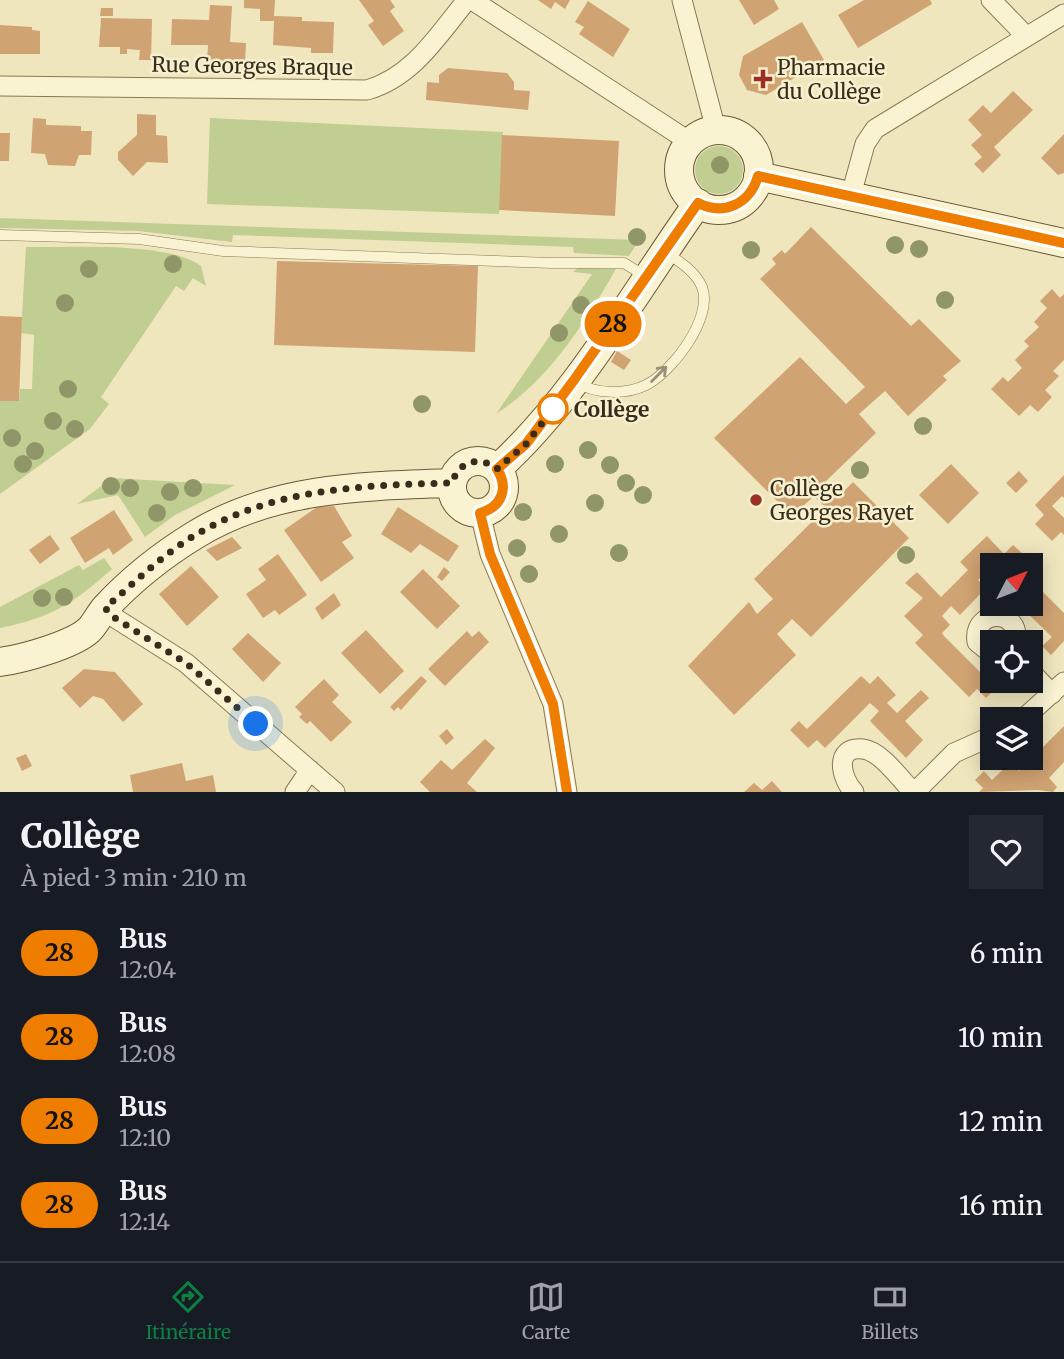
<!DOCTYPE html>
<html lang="fr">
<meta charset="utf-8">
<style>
:root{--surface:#171b24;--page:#242831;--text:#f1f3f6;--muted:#9ea1a6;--line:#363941;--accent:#0b8043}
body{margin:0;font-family:Merriweather,serif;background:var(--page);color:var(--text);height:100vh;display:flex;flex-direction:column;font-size:26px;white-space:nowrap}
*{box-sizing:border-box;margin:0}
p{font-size:23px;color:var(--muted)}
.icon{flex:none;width:38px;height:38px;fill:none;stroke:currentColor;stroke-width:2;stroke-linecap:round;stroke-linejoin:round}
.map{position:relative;height:792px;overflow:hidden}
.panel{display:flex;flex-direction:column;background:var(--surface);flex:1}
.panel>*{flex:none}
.badge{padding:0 14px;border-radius:23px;font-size:24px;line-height:46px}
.needle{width:46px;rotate:48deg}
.fabs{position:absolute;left:980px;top:553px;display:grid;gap:14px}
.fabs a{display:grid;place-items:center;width:63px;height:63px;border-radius:0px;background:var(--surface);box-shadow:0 4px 18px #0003;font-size:35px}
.you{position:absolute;width:35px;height:35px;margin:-18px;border:5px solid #fff;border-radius:50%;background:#1a73e8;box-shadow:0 0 0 10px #1a73e833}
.map>.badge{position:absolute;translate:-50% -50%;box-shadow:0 0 0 4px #fff}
.round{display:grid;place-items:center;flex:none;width:74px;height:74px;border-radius:0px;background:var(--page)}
.summary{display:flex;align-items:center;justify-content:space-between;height:119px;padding:0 21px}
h1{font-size:33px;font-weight:800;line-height:52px}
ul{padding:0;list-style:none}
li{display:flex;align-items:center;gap:21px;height:84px;padding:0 21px}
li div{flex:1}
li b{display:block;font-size:26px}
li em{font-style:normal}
li .badge{min-width:77px;font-weight:700;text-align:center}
.menu{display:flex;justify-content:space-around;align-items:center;height:98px;border-top:2px solid var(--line);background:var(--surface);font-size:19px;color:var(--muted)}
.menu a{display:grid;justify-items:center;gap:4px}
.menu .selected{color:var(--accent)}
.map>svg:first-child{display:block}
</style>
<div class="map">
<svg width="1064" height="792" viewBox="0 0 1064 792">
<rect width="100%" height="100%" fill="#f0e6be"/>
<path fill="#c1ce92" d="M210 118 503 132 499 214 207 204Z
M695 170a24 24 0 1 1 48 0a24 24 0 1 1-48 0Z
M0 218 639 240 629 256 574 253 573 247 233 235 232 242 138 231 0 228Z
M26 247C69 248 167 241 201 266L206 286 193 278 184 291 176 286 101 397 109 404 90 429 0 494V401H19L20 389H32L34 335 21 333Z
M578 268 616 269C584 324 550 379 496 414L592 274 573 272Z
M112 478 235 485 175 515 145 537 118 495 77 504Z
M104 558 112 569C72 604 53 617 0 628V607L79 565 83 570Z"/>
<path fill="#d0a372" d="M244 0H275L274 16 302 17V21L334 22 333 53H311V48L273 45 274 21H260V9L244 8Z
M359 0H390L395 7 390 11 404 31 383 46 368 25 374 21Z
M538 0H570L565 9 555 2 551 9Z
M739 0H774L779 9 754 25Z
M864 0H930L932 4 858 48 838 15Z
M588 1 630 29 613 57 579 34 584 27 575 22Z
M210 5 232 6 230 42 246 43 245 62 207 60 208 45H171L172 19 209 20Z
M101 8H113V16H100Z
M101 18 152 19 151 60H139L140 50 127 49V54H120V47H99Z
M802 22 824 60 766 95 747 90 739 75 743 56Z
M0 25 32 27V30L40 31V54H0Z
M448 68 507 73 514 82V90L530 91 528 110 426 100 427 82 439 83V75Z
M1013 91 1033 110 994 147 1001 155 983 173 974 164 982 157 971 145 982 135 968 120 983 105 991 113Z
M137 114 156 115V135L167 136 168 163 147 162 133 176 118 160V152L137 135Z
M33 118 46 119V125L81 126V131H92L91 155H79L75 166 48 165 45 154 31 153Z
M0 133H10L9 161H0Z
M1064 134V173L1058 175 1041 158Z
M502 135 619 141 615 216 499 210Z
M811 227 911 326 919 319 961 361 943 376 947 380 908 416 885 391 859 414 876 433 826 481 840 495 853 482 909 538 811 637 792 619 777 634 796 655 734 715 688 666 749 602 757 614 773 599 754 579 826 508 814 496 792 516 714 438 800 357 846 404 865 387 760 279 776 264 772 259 782 250 785 254Z
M277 261 478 266 475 352 274 345Z
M1052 289 1060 298 1064 294V360L1053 371 1059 376 1045 390 1052 397 1038 412 1030 405 1019 416 991 389 1003 377 1008 382 1022 368 1015 360 1029 346 1024 341 1039 327 1034 322 1047 308 1040 301Z
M0 316 22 317 19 401H0Z
M617 351 631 360 624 370 611 362Z
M951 464 979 493 948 524 919 495Z
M1019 471 1028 481 1016 493 1006 483Z
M1064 475V498L1062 496 1052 506 1064 518V535L1061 532 1052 541 1035 524 1044 515 1035 505Z
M334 506 352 536 342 542 354 558 321 582 284 530 317 507Z
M398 507 459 546 448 562 420 544 411 553 381 534Z
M114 510 133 540 113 555 109 548 85 563 70 538Z
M50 535 60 549 40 564 29 550Z
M987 536 1004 554 1013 545 1022 553 1009 565H992V578L986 572 978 580 986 588 960 615 951 606 942 616 950 625 942 633 944 636 987 679 992 674V681H1003L986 698 977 689 969 697 915 643 923 635 904 616 923 598 905 583 917 572 941 597 968 570 960 562Z
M232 537 242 548 217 561 206 550Z
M278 554 307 595 279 615 275 610 263 618 246 594 266 580 258 569Z
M191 566 219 597 187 626 159 594Z
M444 567 450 572 442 581 437 577Z
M423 569 460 606 437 629 400 592Z
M1031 580 1064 613V641L1051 655 1042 646 1052 637 1018 604H1031Z
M334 593 341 605 322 620 315 608Z
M366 630 404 671 380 694 341 653Z
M467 631 472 637 479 631 489 642 445 686 428 669Z
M248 633 281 663 263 682 232 649Z
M84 669 115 672 143 704 123 722 103 699 93 696 80 708 62 688Z
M421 676 427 681 401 710 398 707 394 711 390 707Z
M861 676 870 684 878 676 896 695 887 703 897 713 921 690 929 698 905 721 923 740 906 758 870 721 879 711 870 703 825 748 817 740 808 748 790 730 799 721 807 729Z
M324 679 339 695 332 702 352 722 331 742 310 721 307 724 299 717 302 714 295 707Z
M1064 726V762L1049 778 1057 787 1053 792 1038 790 979 792 983 788 975 780 984 771 992 780 1011 762 1019 771Z
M447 729 454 738 446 745 439 736Z
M485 739 495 748 467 783 477 792H430L420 782 441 760 452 770Z
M26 754 32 766 22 771 16 758Z
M182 763 186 781 213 775 216 792H133L130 775Z
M772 781 782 792H744L754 783 762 790Z"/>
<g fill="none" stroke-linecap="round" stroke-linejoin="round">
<g stroke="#897756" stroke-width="11">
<path id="lane" d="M0 235 139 239 223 251 552 263H624L645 276
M578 383C595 394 626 395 646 385 671 373 714 318 702 287 696 272 680 262 667 253"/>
</g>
<g stroke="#897756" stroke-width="21">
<path id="street" d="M472 0 690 142
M682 0 716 130
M991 0 1026 36
M0 86 367 90C413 77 438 35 467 0
M851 195 865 144 875 129 1064 14
M480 513 490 554 553 704 567 792
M105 608 115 618 186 663 335 792
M992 654 977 642C972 607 1023 609 1015 642
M1031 672 1052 694
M1023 719 1064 682
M295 792 310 770
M854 792C841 779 833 746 863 749 881 751 901 780 913 792
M915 792 954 753 992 736"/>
</g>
<g stroke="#6b5739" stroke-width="30">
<path id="secondary" d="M679 170a40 40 0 1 1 80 0a40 40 0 1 1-80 0Z
M758 176 1064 243
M452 487a26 26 0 1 1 52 0a26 26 0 1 1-52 0Z
M497 469C576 398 636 290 698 203
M0 662C22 659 73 645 89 630 95 624 99 615 105 608 130 581 164 554 195 535 272 487 364 486 452 483"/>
</g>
<use href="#lane" stroke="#faf3d2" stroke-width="10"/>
<use href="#street" stroke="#faf3d2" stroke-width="19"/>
<use href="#secondary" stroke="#faf3d2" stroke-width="28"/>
</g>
<g fill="#919668">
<circle cx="720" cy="165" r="9"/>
<circle cx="637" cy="237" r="9"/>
<circle cx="895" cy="245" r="9"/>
<circle cx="919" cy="249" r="9"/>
<circle cx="751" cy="250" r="9"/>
<circle cx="173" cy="264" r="9"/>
<circle cx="89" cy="269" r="9"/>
<circle cx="945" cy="300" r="9"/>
<circle cx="65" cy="303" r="9"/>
<circle cx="581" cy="305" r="9"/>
<circle cx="559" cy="333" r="9"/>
<circle cx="68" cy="389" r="9"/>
<circle cx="422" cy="404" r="9"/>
<circle cx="53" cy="421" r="9"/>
<circle cx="923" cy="426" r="9"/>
<circle cx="75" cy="429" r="9"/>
<circle cx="12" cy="438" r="9"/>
<circle cx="588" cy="450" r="9"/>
<circle cx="35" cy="451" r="9"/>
<circle cx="23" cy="464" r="9"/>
<circle cx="555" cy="464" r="9"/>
<circle cx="610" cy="465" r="9"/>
<circle cx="860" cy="470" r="9"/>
<circle cx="626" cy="483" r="9"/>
<circle cx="111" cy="486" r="9"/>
<circle cx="130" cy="488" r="9"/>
<circle cx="193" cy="488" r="9"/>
<circle cx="170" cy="492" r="9"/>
<circle cx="643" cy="495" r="9"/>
<circle cx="595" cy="503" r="9"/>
<circle cx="523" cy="512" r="9"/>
<circle cx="157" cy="513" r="9"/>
<circle cx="559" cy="534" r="9"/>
<circle cx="517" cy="548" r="9"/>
<circle cx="619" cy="553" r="9"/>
<circle cx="906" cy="555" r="9"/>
<circle cx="529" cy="574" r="9"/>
<circle cx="64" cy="597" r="9"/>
<circle cx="42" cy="598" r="9"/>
</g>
<defs><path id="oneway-shaft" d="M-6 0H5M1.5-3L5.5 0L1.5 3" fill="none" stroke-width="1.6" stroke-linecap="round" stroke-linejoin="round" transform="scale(1.75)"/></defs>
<use stroke="#999077" href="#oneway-shaft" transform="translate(659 374) rotate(-45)"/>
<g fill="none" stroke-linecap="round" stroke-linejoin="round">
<g stroke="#fff" stroke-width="16">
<path id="line" d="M567 792 553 704 490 554 480 513C502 507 509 488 497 469L526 444 574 380 698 203C724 216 750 204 758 176L1064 243"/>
</g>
<use href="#line" stroke="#ee7d00" stroke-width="10"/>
<path stroke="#382c1c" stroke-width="7" stroke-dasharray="0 12.6" d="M256 724 186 663 115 618 105 608C135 582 163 554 197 534 275 488 364 485 452 483 459 461 479 455 497 469L526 444 559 401 553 409"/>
</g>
<g fill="#9b2f23" stroke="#f7f0ce" stroke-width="2.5">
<path d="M759.5 68.5h7v7h7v7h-7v7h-7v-7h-7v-7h7z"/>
<circle cx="756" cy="500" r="7"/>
</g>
<circle fill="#fff" stroke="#ee7d00" stroke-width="3.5" cx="553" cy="409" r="14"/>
<g text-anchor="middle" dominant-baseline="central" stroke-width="5" stroke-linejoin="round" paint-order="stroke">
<g font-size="21" fill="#382c1c" stroke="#f7f0ce">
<text transform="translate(252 66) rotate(1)">Rue Georges Braque</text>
</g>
<g font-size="21" fill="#382c1c" stroke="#f7f0ce" text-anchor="start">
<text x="777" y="67">Pharmacie<tspan x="777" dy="24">du Collège</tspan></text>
<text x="770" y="488">Collège<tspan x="770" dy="24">Georges Rayet</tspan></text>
</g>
<g font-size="21" font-weight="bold" fill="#382c1c" stroke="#f7f0ce" text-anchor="start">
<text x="574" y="409">Collège</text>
</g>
</g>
</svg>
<div class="fabs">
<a><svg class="needle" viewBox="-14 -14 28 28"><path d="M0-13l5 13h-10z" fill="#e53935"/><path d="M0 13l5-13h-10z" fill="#9ea1a6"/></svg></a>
<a><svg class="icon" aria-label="locate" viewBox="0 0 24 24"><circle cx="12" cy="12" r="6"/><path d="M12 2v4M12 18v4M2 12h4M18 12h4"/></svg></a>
<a><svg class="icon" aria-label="layers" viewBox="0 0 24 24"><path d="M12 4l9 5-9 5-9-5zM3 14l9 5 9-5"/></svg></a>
</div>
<div class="you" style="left:256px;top:724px"></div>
<b class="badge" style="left:613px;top:324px;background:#ee7d00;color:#111">28</b>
</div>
<section class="panel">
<div class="summary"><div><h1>Collège</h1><p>À pied · 3 min · 210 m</p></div><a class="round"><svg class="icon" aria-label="heart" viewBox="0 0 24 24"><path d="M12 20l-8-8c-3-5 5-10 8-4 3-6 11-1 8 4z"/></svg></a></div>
<ul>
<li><span class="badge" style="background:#ee7d00;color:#111">28</span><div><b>Bus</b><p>12:04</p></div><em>6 min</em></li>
<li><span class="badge" style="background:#ee7d00;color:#111">28</span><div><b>Bus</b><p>12:08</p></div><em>10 min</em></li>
<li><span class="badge" style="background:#ee7d00;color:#111">28</span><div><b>Bus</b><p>12:10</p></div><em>12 min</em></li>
<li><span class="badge" style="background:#ee7d00;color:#111">28</span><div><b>Bus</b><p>12:14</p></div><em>16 min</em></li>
</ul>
</section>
<nav class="menu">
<a class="selected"><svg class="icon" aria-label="directions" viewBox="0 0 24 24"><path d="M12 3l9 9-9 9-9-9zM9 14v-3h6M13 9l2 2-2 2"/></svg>Itinéraire</a>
<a><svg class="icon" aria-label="map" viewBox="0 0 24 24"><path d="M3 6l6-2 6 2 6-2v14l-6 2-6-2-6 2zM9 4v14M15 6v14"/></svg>Carte</a>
<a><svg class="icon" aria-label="tickets" viewBox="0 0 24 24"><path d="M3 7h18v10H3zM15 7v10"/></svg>Billets</a>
</nav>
